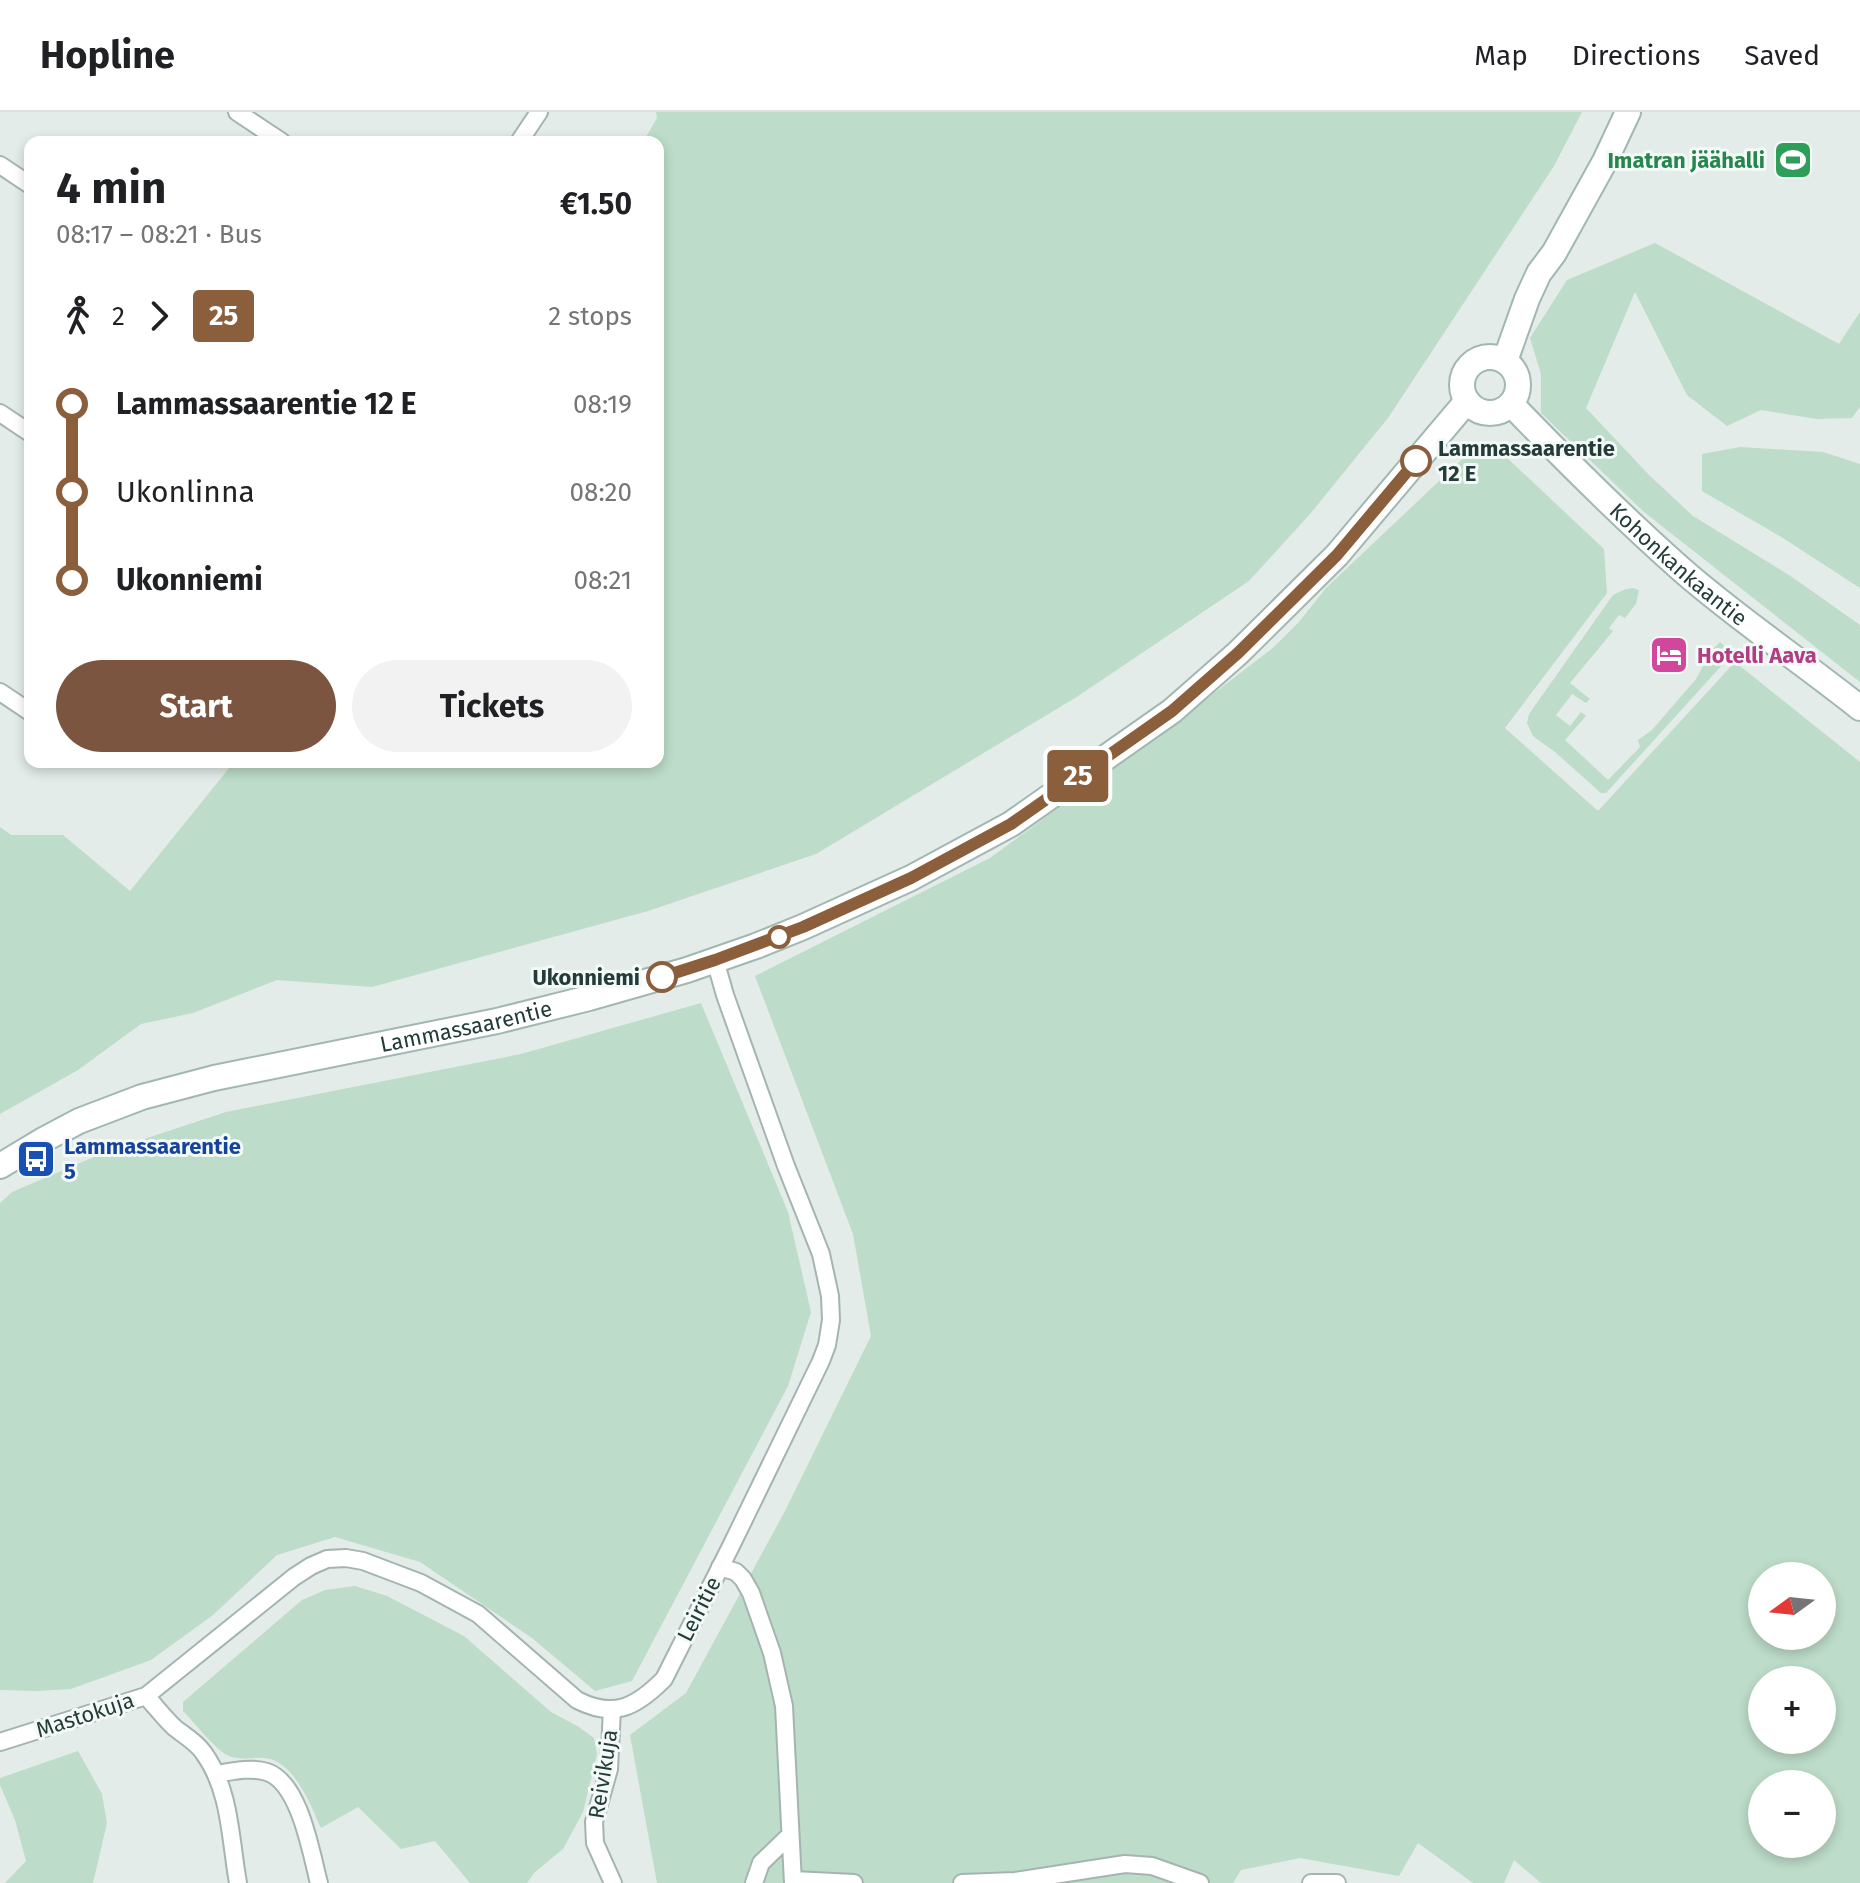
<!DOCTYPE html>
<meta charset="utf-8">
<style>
:root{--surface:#fff;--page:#f2f2f2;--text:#202124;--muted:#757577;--line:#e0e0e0;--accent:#7b5540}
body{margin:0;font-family:"Fira Sans",sans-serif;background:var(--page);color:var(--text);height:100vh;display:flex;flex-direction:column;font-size:30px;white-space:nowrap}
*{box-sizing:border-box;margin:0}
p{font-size:26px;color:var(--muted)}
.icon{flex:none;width:44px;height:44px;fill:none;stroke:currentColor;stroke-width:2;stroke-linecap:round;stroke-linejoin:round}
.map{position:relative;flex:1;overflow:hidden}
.side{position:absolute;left:24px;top:24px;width:640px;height:632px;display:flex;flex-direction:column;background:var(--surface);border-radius:16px;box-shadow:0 4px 12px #0003}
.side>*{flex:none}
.badge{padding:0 16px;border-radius:6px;font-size:28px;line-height:52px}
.needle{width:52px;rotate:255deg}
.fabs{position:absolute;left:1748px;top:1450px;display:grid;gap:16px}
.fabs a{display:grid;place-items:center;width:88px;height:88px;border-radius:50%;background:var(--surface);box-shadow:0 4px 12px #0003;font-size:40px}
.map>.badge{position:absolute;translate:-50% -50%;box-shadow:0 0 0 4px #fff}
.legs{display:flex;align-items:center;gap:12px;height:88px;padding:0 32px;font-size:26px}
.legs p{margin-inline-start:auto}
.overview{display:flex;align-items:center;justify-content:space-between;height:136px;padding:0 32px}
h1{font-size:44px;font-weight:700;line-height:60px}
.cta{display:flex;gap:16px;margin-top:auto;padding:16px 32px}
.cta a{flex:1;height:92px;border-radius:48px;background:var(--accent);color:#fff;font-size:32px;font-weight:700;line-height:92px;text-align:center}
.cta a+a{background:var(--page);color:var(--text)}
ul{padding:0 32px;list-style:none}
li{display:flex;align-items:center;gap:28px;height:88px;font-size:30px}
li i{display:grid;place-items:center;width:12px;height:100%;margin:0 10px;background:currentColor}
li i::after{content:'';width:20px;height:20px;margin:-10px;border:6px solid;border-radius:50%;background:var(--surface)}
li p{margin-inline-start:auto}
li:first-child i{background:linear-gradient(#0000 50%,currentColor 0)}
li:last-child i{background:linear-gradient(currentColor 50%,#0000 0)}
header{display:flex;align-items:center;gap:48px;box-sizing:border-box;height:112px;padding:0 40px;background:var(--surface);border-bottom:2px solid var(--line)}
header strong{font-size:38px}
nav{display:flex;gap:44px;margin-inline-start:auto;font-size:28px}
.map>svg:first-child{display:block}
</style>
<header>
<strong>Hopline</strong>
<nav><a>Map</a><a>Directions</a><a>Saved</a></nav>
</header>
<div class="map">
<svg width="1860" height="1771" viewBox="0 0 1860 1771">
<rect width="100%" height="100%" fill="#e3ece9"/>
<path fill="#bddcc9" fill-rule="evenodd" d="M656 0H1582L1554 54 1388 306 1310 402 1249 469 1075 586 816 742 648 799 372 875 277 868 193 901 141 912 78 958 0 1002V715L11 723H63L130 779 234 650H658V30H643L657 6Z
M1655 131 1839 232 1860 200V295L1852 306 1817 307 1761 298 1727 314 1687 283 1635 180 1586 296 1649 363 1693 404 1792 465 1860 513V570L1644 400 1541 301V262L1530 226 1567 168Z
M1740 335 1823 340 1860 352V476L1783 426 1702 379V342Z
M1474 336 1504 343 1604 437 1607 481 1505 616 1598 699 1735 550 1860 650V1771H1541L1514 1748 1504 1771H1473L1418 1731 1399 1764 1300 1746 1241 1758 1233 1771H657L630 1623 686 1581 785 1399 871 1224 853 1122 755 864 990 746 1213 582 1274 535 1299 510 1326 476ZM1762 1464H1822V1524H1762ZM1762 1568H1822V1628H1762ZM1762 1672H1822V1732H1762Z
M1633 476 1639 478 1636 492 1625 506 1619 503 1609 516 1613 519 1570 571 1590 587 1586 591 1572 582 1556 603 1570 614 1581 600 1586 604 1565 628 1608 668 1640 635 1638 628 1652 618 1696 567 1711 539 1720 530 1733 541 1606 681H1601L1555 640 1533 624 1527 611 1529 602 1613 483 1626 477Z
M701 891 788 1100 811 1200 788 1274 632 1569 595 1579 532 1526 420 1450 335 1425 277 1443 213 1503 151 1548 71 1577 37 1579 0 1578V1091L12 1080 108 1039 226 1000 521 942Z
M355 1474 387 1484 464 1524 551 1600 579 1615 594 1626 597 1642 583 1700 563 1737 534 1761 527 1771H470L435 1729 401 1737 358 1695 321 1716C310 1692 294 1648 264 1646 251 1645 239 1649 227 1643 216 1638 193 1609 183 1599V1590L302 1488 325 1478Z
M78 1639 102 1682 107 1711 93 1771H5L26 1749 15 1708 0 1673V1666Z"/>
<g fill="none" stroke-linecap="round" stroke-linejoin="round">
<g stroke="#a6b4b1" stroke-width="20">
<path id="street" d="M237 0 282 30
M519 30 539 0
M0 53 30 73
M0 301 30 321
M0 580 30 600
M720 1455 736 1460 743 1467 751 1481 772 1541 784 1594 793 1771
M146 1584 294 1465 311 1454 327 1447 346 1446 363 1449 421 1471 478 1502 577 1588C614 1607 636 1595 664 1567L731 1434 821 1249 827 1233 831 1208 830 1184 821 1142 786 1054 725 883 715 848
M612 1597 609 1657 594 1710 595 1731 613 1771
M0 1630 146 1584C156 1595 165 1607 175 1616 185 1624 196 1630 203 1640 231 1678 230 1727 238 1771
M217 1662C233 1659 251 1655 267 1660 300 1671 311 1741 319 1771
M793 1768 854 1771
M754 1771 761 1751 790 1723
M962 1771 1015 1769 1125 1752 1152 1754 1200 1771
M1311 1771H1337"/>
</g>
<g stroke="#a2b7b2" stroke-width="28">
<g id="secondary">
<circle cx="1490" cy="273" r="28"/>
<path d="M1505 249 1527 187 1539 161 1554 141 1605 49 1628 0"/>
<path id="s1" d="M1511 292C1566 349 1622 405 1682 458 1738 507 1801 549 1860 596"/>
<path id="s2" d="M0 1054 45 1027 79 1009 142 985 214 966 497 909 589 886 687 858 756 834 803 815 911 766 1011 712 1172 599 1238 541 1337 443 1467 289"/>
</g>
</g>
<use href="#street" stroke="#fff" stroke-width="16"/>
<use href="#secondary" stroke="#fff" stroke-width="24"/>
</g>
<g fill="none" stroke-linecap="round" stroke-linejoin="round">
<g stroke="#fff" stroke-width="18">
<path id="line-1" d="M662 865 715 848 803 815 911 766 1011 712 1172 599 1238 541 1337 443 1416 349"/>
</g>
<use href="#line-1" stroke="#8b5e3c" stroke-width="12"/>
</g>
<defs>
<g id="stadium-square" transform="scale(2)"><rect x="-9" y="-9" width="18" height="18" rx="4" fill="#2e9e5b" stroke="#f3f9f7"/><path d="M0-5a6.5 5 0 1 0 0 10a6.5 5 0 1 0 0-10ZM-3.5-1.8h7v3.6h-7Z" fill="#fff"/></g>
<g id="hotel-square" transform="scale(2)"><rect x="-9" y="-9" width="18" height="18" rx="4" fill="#d1479c" stroke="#f3f9f7"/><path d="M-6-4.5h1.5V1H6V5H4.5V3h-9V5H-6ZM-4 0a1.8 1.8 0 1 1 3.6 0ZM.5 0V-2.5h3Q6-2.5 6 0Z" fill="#fff"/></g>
<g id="bus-square" transform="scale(2)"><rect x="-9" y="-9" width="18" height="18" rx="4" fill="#1a4fb4" stroke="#f3f9f7"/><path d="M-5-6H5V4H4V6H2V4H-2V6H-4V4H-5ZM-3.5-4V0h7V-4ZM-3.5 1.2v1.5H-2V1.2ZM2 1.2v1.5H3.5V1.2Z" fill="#fff"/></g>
</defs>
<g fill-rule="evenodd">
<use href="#stadium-square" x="1793" y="48"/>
<use href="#hotel-square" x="1669" y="543"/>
<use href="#bus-square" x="36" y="1047"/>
</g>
<g fill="#fff" stroke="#8b5e3c" stroke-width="4">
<circle cx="1416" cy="349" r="14"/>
<circle cx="779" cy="825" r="10"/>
<circle cx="662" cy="865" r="14"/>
</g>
<g text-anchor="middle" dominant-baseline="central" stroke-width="6" stroke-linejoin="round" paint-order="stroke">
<g font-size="22" font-weight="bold" fill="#27864d" stroke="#f3f9f7" text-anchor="end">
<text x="1765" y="48">Imatran jäähalli</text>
</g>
<g font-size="22" font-weight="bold" fill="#243c39" stroke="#f3f9f7" text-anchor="start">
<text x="1438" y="336">Lammassaarentie<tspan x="1438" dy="25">12 E</tspan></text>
<text x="640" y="865" text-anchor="end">Ukonniemi</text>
</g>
<g font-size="22" fill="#243c39" stroke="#f3f9f7">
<text stroke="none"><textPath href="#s1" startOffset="232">Kohonkankaantie</textPath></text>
<text stroke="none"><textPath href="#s2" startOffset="490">Lammassaarentie</textPath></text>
<text transform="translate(699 1497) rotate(-63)">Leiritie</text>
<text transform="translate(85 1603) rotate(-18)">Mastokuja</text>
<text transform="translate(603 1662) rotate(-81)">Reivikuja</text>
</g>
<g font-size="22" font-weight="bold" fill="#b23c85" stroke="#f3f9f7" text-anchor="start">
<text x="1697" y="543">Hotelli Aava</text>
</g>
<g font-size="22" font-weight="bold" fill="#164399" stroke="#f3f9f7" text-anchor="start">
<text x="64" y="1034">Lammassaarentie<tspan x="64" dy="25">5</tspan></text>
</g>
</g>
</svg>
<div class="fabs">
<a><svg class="needle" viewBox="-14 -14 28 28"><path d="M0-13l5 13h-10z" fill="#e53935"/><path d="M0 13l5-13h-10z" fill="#757577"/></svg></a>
<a>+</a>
<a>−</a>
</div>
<b class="badge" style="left:1078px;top:664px;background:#8b5e3c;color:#fff">25</b>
<section class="side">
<div class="overview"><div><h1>4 min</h1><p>08:17 – 08:21 · Bus</p></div><b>€1.50</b></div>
<div class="legs"><svg class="icon" aria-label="walk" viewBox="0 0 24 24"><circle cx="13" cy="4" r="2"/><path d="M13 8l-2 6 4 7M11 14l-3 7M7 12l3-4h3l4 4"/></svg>2<svg class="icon" aria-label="forward" viewBox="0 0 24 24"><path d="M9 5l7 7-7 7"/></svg><b class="badge" style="background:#8b5e3c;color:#fff">25</b><p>2 stops</p></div>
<ul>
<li><i style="color:#8b5e3c"></i><b>Lammassaarentie 12 E</b><p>08:19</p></li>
<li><i style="color:#8b5e3c"></i><span>Ukonlinna</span><p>08:20</p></li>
<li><i style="color:#8b5e3c"></i><b>Ukonniemi</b><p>08:21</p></li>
</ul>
<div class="cta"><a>Start</a><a>Tickets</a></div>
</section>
</div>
